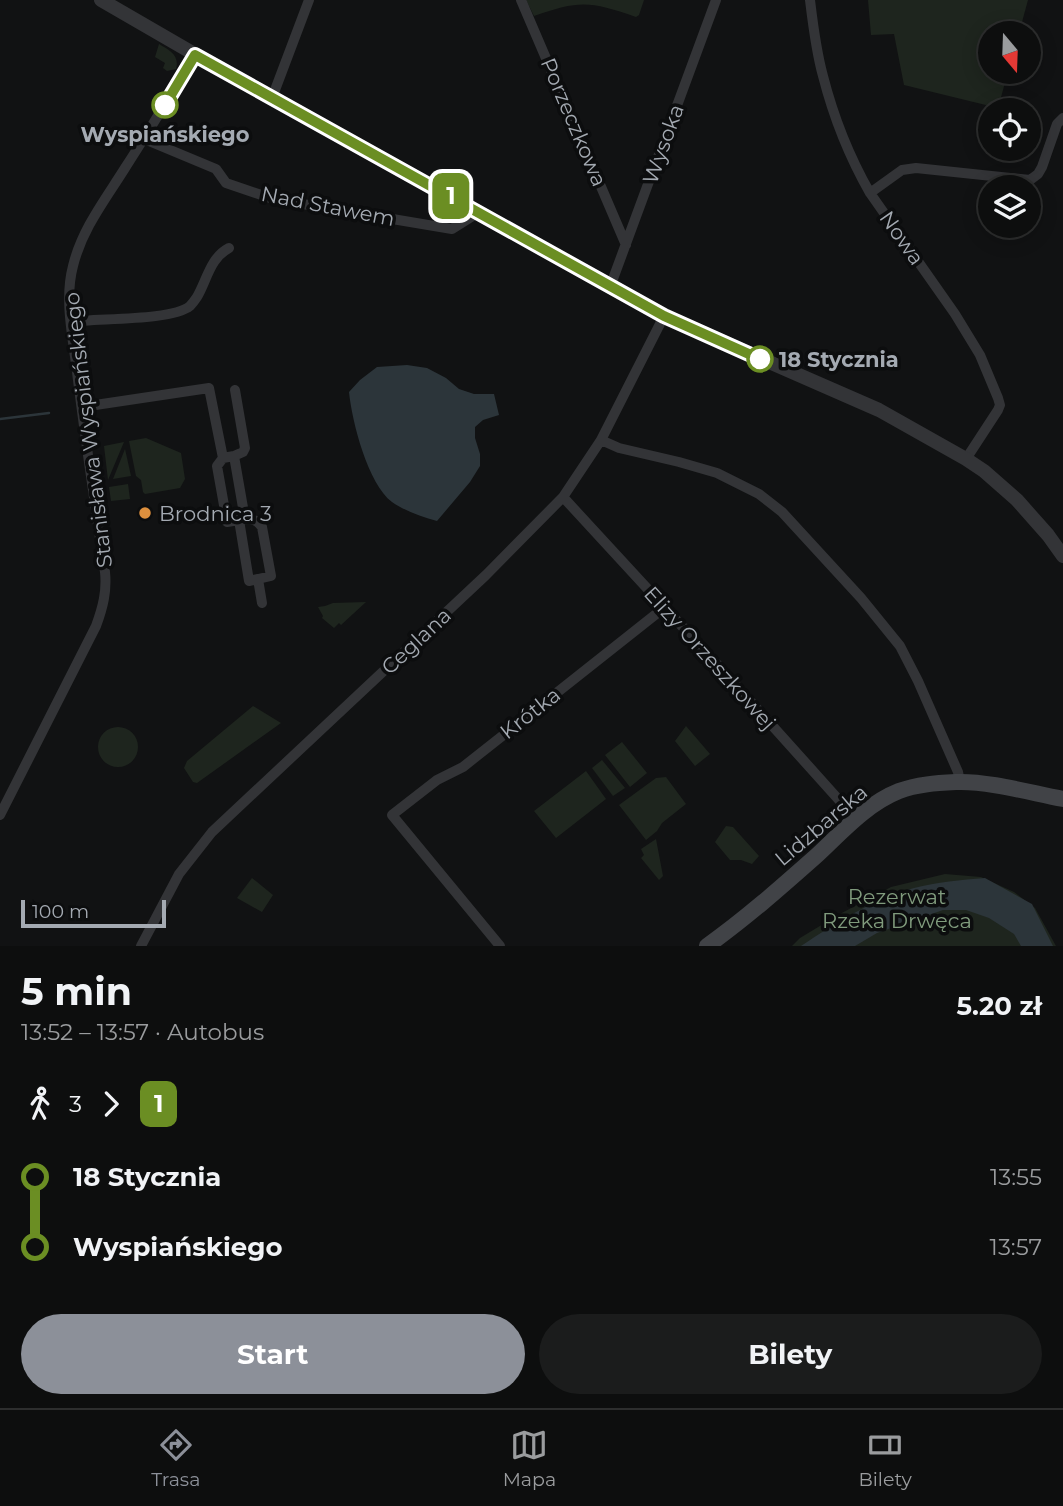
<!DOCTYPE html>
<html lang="pl">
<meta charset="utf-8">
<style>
:root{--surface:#0d0e0e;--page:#1b1c1c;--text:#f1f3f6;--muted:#9a9c9e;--line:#2d2e2e;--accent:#8c9099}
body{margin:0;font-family:Montserrat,sans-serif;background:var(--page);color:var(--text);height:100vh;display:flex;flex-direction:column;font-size:26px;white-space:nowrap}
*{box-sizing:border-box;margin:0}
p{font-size:23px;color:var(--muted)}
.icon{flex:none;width:38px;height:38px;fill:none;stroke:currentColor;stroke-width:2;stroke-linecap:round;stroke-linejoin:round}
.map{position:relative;height:946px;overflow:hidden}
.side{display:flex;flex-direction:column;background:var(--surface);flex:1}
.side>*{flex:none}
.badge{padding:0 14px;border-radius:10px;font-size:24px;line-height:46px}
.needle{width:46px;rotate:161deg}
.controls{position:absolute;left:978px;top:21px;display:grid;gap:14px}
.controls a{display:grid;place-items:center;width:63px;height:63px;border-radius:50%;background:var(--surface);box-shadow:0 4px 18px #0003,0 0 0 2px var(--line);font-size:35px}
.scale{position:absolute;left:21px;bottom:18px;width:145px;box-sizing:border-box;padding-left:7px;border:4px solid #a4aab2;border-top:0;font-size:19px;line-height:24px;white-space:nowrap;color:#a4aab2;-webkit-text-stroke:5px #0c0d0e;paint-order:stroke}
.map>.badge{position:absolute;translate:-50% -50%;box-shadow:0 0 0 4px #fff}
.legs{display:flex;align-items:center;gap:10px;height:77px;padding:0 21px;font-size:23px}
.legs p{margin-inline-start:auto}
.summary{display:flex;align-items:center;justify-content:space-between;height:119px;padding:0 21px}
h1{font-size:38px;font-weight:700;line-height:52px}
.action{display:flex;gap:14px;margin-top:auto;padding:14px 21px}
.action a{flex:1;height:80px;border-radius:42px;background:var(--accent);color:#fff;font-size:28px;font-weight:700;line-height:80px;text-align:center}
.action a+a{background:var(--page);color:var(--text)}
ul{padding:0 21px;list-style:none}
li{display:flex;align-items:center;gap:24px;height:70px;font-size:26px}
li i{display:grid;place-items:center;width:10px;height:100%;margin:0 9px;background:currentColor}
li i::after{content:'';width:18px;height:18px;margin:-9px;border:5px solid;border-radius:50%;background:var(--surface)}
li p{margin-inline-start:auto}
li:first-child i{background:linear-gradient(#0000 50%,currentColor 0)}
li:last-child i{background:linear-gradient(currentColor 50%,#0000 0)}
.menu{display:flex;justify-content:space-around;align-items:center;height:98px;border-top:2px solid var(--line);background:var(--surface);font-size:19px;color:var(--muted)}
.menu a{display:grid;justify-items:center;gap:4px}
.menu .active{color:var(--accent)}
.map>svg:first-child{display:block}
</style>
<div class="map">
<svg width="1063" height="946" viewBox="0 0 1063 946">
<rect width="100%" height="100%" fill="#111213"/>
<path fill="#1e251e" d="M526 0H644L639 15 636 17C590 1 580 0 534 16Z
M868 0H1028L1019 33H990V72H1008L998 108 904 85 894 34 871 35Z
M159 44C169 50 180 55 176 69L167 71 163 68 165 63 155 57Z
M146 438 181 453 185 479 180 488 145 494 143 492 141 480 136 476 129 441Z
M124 442 108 480 104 446Z
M125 449 131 476 113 479Z
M128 484 130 499 111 501 109 487Z
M366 602 341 625 339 623 334 628 322 618 323 616 318 607 325 606 333 603Z
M253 706 281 723 197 783 193 782 184 768 187 761Z
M686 726 710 754 695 766 675 741Z
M98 747a20 20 0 1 1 40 0a20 20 0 1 1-40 0Z
M622 742 647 773 630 787 605 755Z
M602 760 625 788 613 796 592 768Z
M586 771 606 799 556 838 534 811Z
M666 777 686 804 662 823 657 831 646 840 619 805 656 778Z
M726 826 733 827 759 856 752 864 741 860H730L715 842Z
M656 839 663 876 659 880 641 858 644 855 641 849Z
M945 874 981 877 1014 892 1035 908 1056 946H792L800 938 838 915 891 887Z
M252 878 273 895 262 912 237 898Z"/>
<path fill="#2c353a" d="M407 365 427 368 446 378 459 389 474 394H494L499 415 483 420 475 427V438L480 454V466L470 482 437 521C422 517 405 511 392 502 368 484 352 422 349 392L360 380 377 367Z
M985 878 1032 904 1053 946H1021L1014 934 989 918 966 910H943L877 933 855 946H801C836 923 873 899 914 888 937 882 961 880 985 878Z"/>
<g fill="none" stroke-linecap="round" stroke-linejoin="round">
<path stroke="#2c353a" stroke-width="2.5" d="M0 419 49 413"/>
<path stroke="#333437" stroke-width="10" d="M521 0 626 245
M810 0C813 25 816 51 823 76 833 115 850 158 870 193L955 314 980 355 998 398 1000 405 998 410 966 459
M272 98 309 0
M144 139 216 169 226 183 273 199 452 229 479 212
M870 193 902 170 916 168 1030 180 1038 174 1042 167 1057 124 1063 118
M610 287 716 0
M71 322C97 318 172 321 190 306 193 303 195 300 197 297 207 280 210 258 229 248
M82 407 209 388 223 458 234 456 243 452 245 448 235 390
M601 440 619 448 679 462 717 473 759 494 782 512 861 598 900 646 918 681 958 772 960 782
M223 458 217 466 227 522 245 519 234 456
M563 497 726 674 856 819
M245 519C253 519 257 520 262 527L271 576 258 579
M239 520 249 581 258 579 262 603
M0 815 96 626C103 607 107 591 105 572 95 505 85 438 77 372 73 337 64 300 73 266 82 229 105 200 125 168 149 131 172 93 195 55
M141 946 179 874 212 832 486 575 563 497 601 440 664 316
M500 946 392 815 437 780 463 767 665 607"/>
<path stroke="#333437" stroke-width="14" d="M101 0 241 81 664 316 879 410 966 459 984 471 1017 500 1048 535 1063 556"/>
<path stroke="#414347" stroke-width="16" d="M707 946C745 919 780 888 815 857 840 834 866 804 899 791 917 784 938 783 957 782 989 781 1031 793 1063 799"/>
</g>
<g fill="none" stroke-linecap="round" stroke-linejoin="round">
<g stroke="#fff" stroke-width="16">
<path id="line-1" d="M165 105 195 55 664 316 760 359"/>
</g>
<use href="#line-1" stroke="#6b8e23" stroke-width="10"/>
</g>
<g fill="#fff" stroke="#6b8e23" stroke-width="3.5">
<circle cx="165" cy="105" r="12"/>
<circle cx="760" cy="359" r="12"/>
</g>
<circle fill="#de903e" stroke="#0c0d0e" stroke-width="2.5" cx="145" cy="513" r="7"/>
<g text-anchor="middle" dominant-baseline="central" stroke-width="7" stroke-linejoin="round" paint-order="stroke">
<g font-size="21" fill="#a4aab2" stroke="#0c0d0e">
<text transform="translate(574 122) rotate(67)">Porzeczkowa</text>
<text transform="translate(663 144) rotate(-70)">Wysoka</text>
<text transform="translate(328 206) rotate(11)">Nad Stawem</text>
<text transform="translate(902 238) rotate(55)">Nowa</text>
<text transform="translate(88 430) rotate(-97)">Stanisława Wyspiańskiego</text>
<text transform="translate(416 641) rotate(-43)">Ceglana</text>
<text transform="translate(710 658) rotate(48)">Elizy Orzeszkowej</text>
<text transform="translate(530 713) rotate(-38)">Krótka</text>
<text transform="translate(821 825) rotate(-40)">Lidzbarska</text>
</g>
<g font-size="21" font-weight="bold" fill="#a4aab2" stroke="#0c0d0e">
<text x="165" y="134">Wyspiańskiego</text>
<text x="779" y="359" text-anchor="start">18 Stycznia</text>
</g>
<g font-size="21" fill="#a4aab2" stroke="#0c0d0e" text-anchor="start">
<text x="159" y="513">Brodnica 3</text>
</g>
<g font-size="21" fill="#809b7d" stroke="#0c0d0e">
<text x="897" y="896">Rezerwat<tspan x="897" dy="24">Rzeka Drwęca</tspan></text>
</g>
</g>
</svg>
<div class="controls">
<a><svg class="needle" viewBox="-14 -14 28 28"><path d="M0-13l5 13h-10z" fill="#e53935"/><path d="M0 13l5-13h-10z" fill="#9a9c9e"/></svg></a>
<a><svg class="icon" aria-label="locate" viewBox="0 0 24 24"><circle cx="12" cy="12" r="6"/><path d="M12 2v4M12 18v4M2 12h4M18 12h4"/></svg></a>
<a><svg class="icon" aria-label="layers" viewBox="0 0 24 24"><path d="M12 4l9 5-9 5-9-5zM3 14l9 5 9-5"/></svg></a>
</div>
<div class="scale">100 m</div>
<b class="badge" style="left:451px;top:196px;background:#6b8e23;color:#fff">1</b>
</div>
<section class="side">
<div class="summary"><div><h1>5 min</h1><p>13:52 – 13:57 · Autobus</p></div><b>5.20 zł</b></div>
<div class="legs"><svg class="icon" aria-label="walk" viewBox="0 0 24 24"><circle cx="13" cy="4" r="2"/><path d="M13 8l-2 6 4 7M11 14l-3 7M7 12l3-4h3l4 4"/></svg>3<svg class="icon" aria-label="forward" viewBox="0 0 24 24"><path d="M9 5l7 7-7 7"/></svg><b class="badge" style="background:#6b8e23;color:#fff">1</b></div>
<ul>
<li><i style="color:#6b8e23"></i><b>18 Stycznia</b><p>13:55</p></li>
<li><i style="color:#6b8e23"></i><b>Wyspiańskiego</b><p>13:57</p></li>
</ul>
<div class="action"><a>Start</a><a>Bilety</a></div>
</section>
<nav class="menu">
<a class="active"><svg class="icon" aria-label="directions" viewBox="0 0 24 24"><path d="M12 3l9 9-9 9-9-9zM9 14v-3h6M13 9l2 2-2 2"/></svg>Trasa</a>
<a><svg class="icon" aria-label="map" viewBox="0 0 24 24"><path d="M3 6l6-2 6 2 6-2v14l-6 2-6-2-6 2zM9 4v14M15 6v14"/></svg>Mapa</a>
<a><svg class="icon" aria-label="tickets" viewBox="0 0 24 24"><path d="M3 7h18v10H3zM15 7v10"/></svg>Bilety</a>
</nav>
